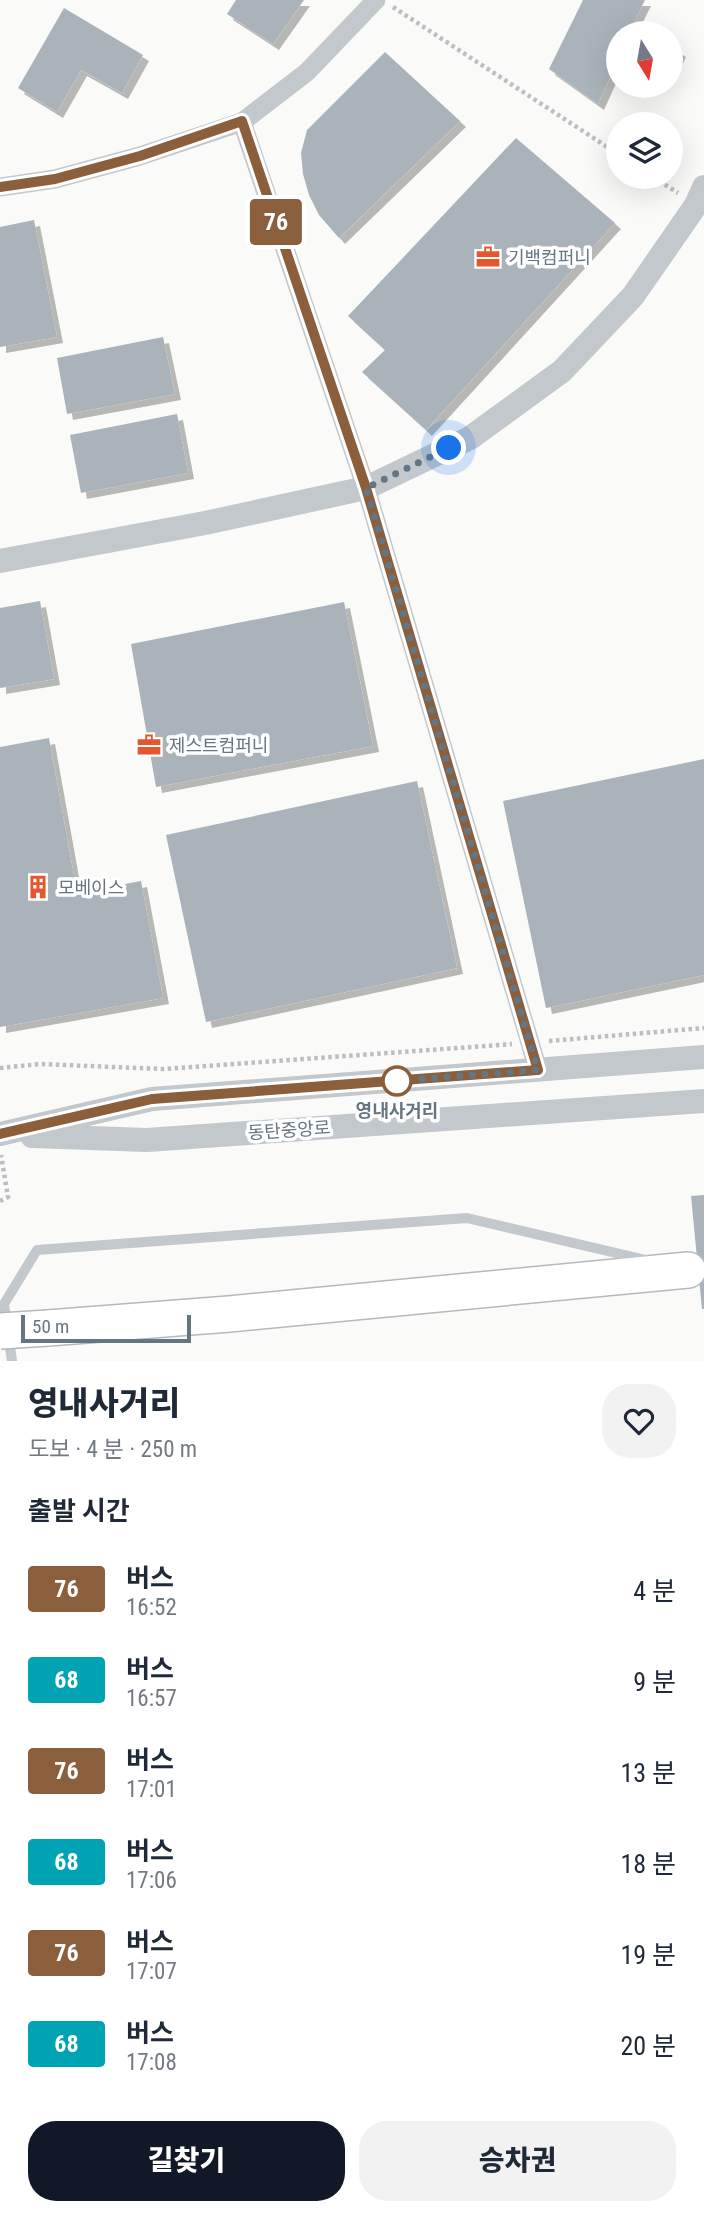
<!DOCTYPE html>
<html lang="ko">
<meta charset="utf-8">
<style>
:root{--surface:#fff;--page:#f2f2f3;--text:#1f2937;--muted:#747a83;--accent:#111827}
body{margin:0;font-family:"Roboto Condensed","Noto Sans KR",sans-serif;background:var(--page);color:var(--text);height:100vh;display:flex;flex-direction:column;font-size:26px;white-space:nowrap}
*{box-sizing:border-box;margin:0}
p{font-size:23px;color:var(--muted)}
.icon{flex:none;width:38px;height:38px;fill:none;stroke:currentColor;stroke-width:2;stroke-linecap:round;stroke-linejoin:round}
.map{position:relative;height:1361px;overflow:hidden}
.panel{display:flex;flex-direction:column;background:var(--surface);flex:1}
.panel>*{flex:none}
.badge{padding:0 14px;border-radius:5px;font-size:24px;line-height:46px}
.needle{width:46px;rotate:169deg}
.tools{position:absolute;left:606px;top:21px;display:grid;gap:14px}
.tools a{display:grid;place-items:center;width:77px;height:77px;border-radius:50%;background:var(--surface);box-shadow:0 7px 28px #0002;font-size:35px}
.scale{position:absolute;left:21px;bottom:18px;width:170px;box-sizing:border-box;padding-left:7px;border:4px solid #657683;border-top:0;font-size:19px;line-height:24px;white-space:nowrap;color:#657683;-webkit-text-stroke:5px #fff;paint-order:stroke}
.you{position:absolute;width:35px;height:35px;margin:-18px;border:5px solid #fff;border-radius:50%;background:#1a73e8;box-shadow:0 0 0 10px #1a73e833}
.map>.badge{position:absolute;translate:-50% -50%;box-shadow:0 0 0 4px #fff}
h2{padding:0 28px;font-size:26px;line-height:63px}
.round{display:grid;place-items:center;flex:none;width:74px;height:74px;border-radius:28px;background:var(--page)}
.head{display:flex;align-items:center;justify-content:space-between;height:119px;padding:0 28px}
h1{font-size:33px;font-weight:800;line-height:52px}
.button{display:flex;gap:14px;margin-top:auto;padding:14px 28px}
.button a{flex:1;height:80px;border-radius:28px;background:var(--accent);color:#fff;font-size:28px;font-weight:800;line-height:80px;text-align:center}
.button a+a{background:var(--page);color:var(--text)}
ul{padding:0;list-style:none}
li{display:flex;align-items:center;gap:21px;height:91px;padding:0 28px}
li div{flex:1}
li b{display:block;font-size:26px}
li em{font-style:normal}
li .badge{min-width:77px;font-weight:700;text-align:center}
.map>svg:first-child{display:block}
</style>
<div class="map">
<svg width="704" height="1361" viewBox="0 0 704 1361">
<defs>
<filter id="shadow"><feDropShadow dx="6" dy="6" stdDeviation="0" flood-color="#0004"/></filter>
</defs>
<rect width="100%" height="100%" fill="#fafaf8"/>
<path fill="#aab3b9" filter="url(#shadow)" d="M236 0H304L273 44 227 14Z
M583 0H645L633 24 649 33H618V60L598 104 549 69Z
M64 8 143 55 122 93 81 70 57 112 18 88Z
M670 45 680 51 670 72Z
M385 52 460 121 339 238 319 215 309 195 303 174 301 153 307 130Z
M516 138 615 223 426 430 362 372 385 350 348 316Z
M34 220 57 337 0 347V227Z
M163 337 175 394 67 414 57 358Z
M177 414 188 473 81 493 70 435Z
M40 601 54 679 0 688V608Z
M344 602 373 746 156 787 131 644Z
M49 738 77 893 141 881 163 998 0 1027V747Z
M704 759V975L546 1008 503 801Z
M417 781 457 968 206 1022 166 835Z
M704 1195V1309H702L691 1196Z"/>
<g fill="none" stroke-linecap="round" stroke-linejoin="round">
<g stroke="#b4b9bd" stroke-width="38">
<path id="motorway" d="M48 1328 229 1314 688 1270"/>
</g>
<path stroke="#bbbfc2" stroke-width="4.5" stroke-dasharray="3.5 3.5" stroke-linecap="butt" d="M393 7 618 154
M653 177 678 193
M549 1041 704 1028
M0 1068 40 1064 163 1069 512 1044
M0 1201 8 1197 1 1155"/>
<path stroke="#c3c8cc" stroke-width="10" d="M12 1361 4 1304 37 1250 467 1218 646 1260"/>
<path stroke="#c3c8cc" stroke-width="19" d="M242 122 366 488 538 1070
M0 187 55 179 140 156 242 122 307 72 376 0"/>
<path stroke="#c3c8cc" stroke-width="24" d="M0 561 205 523 366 488 470 438 562 371 633 296 696 205 704 187
M0 1134 152 1099 704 1057
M32 1136 147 1140 704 1101"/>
<use href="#motorway" stroke="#fff" stroke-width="35"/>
<g stroke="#b4b9bd" stroke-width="38" stroke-linecap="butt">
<path id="motorway-bridge" d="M0 1331 48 1328"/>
</g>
<use href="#motorway-bridge" stroke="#fff" stroke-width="35"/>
</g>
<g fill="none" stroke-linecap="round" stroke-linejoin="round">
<g stroke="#fff" stroke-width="16">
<path id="line" d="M0 187 55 179 140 156 242 121 366 488 538 1070 152 1099 0 1134"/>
</g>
<use href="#line" stroke="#8b5e3c" stroke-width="10"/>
<path stroke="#657683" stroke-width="7" stroke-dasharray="0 12.6" d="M397 1081 538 1070 366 488 449 448"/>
</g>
<defs>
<g id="office-bare" transform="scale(1.89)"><path d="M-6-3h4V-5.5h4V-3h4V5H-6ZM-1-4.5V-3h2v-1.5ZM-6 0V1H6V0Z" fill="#e4572e" stroke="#fff" stroke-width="2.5" paint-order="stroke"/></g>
<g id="building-bare" transform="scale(1.89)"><path d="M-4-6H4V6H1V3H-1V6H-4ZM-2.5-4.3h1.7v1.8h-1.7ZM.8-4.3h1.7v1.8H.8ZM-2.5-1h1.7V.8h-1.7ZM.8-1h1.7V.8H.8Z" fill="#e4572e" stroke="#fff" stroke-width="2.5" paint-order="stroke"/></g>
</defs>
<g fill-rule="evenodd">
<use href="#office-bare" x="488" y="257"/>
<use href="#office-bare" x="149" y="745"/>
<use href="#building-bare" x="38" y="887"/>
</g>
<circle fill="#fff" stroke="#8b5e3c" stroke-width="3.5" cx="397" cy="1081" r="14"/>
<g text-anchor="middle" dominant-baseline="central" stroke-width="7" stroke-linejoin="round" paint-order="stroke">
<g font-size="18" fill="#657683" stroke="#fff" text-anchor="start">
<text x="508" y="257">기백컴퍼니</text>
<text x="169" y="745">제스트컴퍼니</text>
<text x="58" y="887">모베이스</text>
</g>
<g font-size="18" font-weight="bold" fill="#657683" stroke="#fff">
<text x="397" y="1110">영내사거리</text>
</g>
<g font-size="18" fill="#657683" stroke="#fff">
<text transform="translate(289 1130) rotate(-4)">동탄중앙로</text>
</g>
</g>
</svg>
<div class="tools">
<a><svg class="needle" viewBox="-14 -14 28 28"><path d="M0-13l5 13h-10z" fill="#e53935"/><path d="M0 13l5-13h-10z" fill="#747a83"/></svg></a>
<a><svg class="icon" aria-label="layers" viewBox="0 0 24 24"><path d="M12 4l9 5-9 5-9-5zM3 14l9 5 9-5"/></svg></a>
</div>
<div class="scale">50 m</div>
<div class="you" style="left:449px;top:448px"></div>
<b class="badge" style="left:276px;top:222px;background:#8b5e3c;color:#fff">76</b>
</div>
<section class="panel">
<div class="head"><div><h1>영내사거리</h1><p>도보 · 4 분 · 250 m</p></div><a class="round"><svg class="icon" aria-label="heart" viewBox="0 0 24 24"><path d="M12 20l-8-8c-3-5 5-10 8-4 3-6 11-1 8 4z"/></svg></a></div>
<h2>출발 시간</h2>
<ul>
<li><span class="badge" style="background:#8b5e3c;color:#fff">76</span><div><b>버스</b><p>16:52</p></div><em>4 분</em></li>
<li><span class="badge" style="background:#00a3b4;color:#fff">68</span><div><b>버스</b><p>16:57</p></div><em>9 분</em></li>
<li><span class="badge" style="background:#8b5e3c;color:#fff">76</span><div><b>버스</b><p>17:01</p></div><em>13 분</em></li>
<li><span class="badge" style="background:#00a3b4;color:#fff">68</span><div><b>버스</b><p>17:06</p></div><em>18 분</em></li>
<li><span class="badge" style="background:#8b5e3c;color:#fff">76</span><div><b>버스</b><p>17:07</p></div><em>19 분</em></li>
<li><span class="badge" style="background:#00a3b4;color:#fff">68</span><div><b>버스</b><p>17:08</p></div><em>20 분</em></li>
</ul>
<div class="button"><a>길찾기</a><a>승차권</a></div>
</section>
